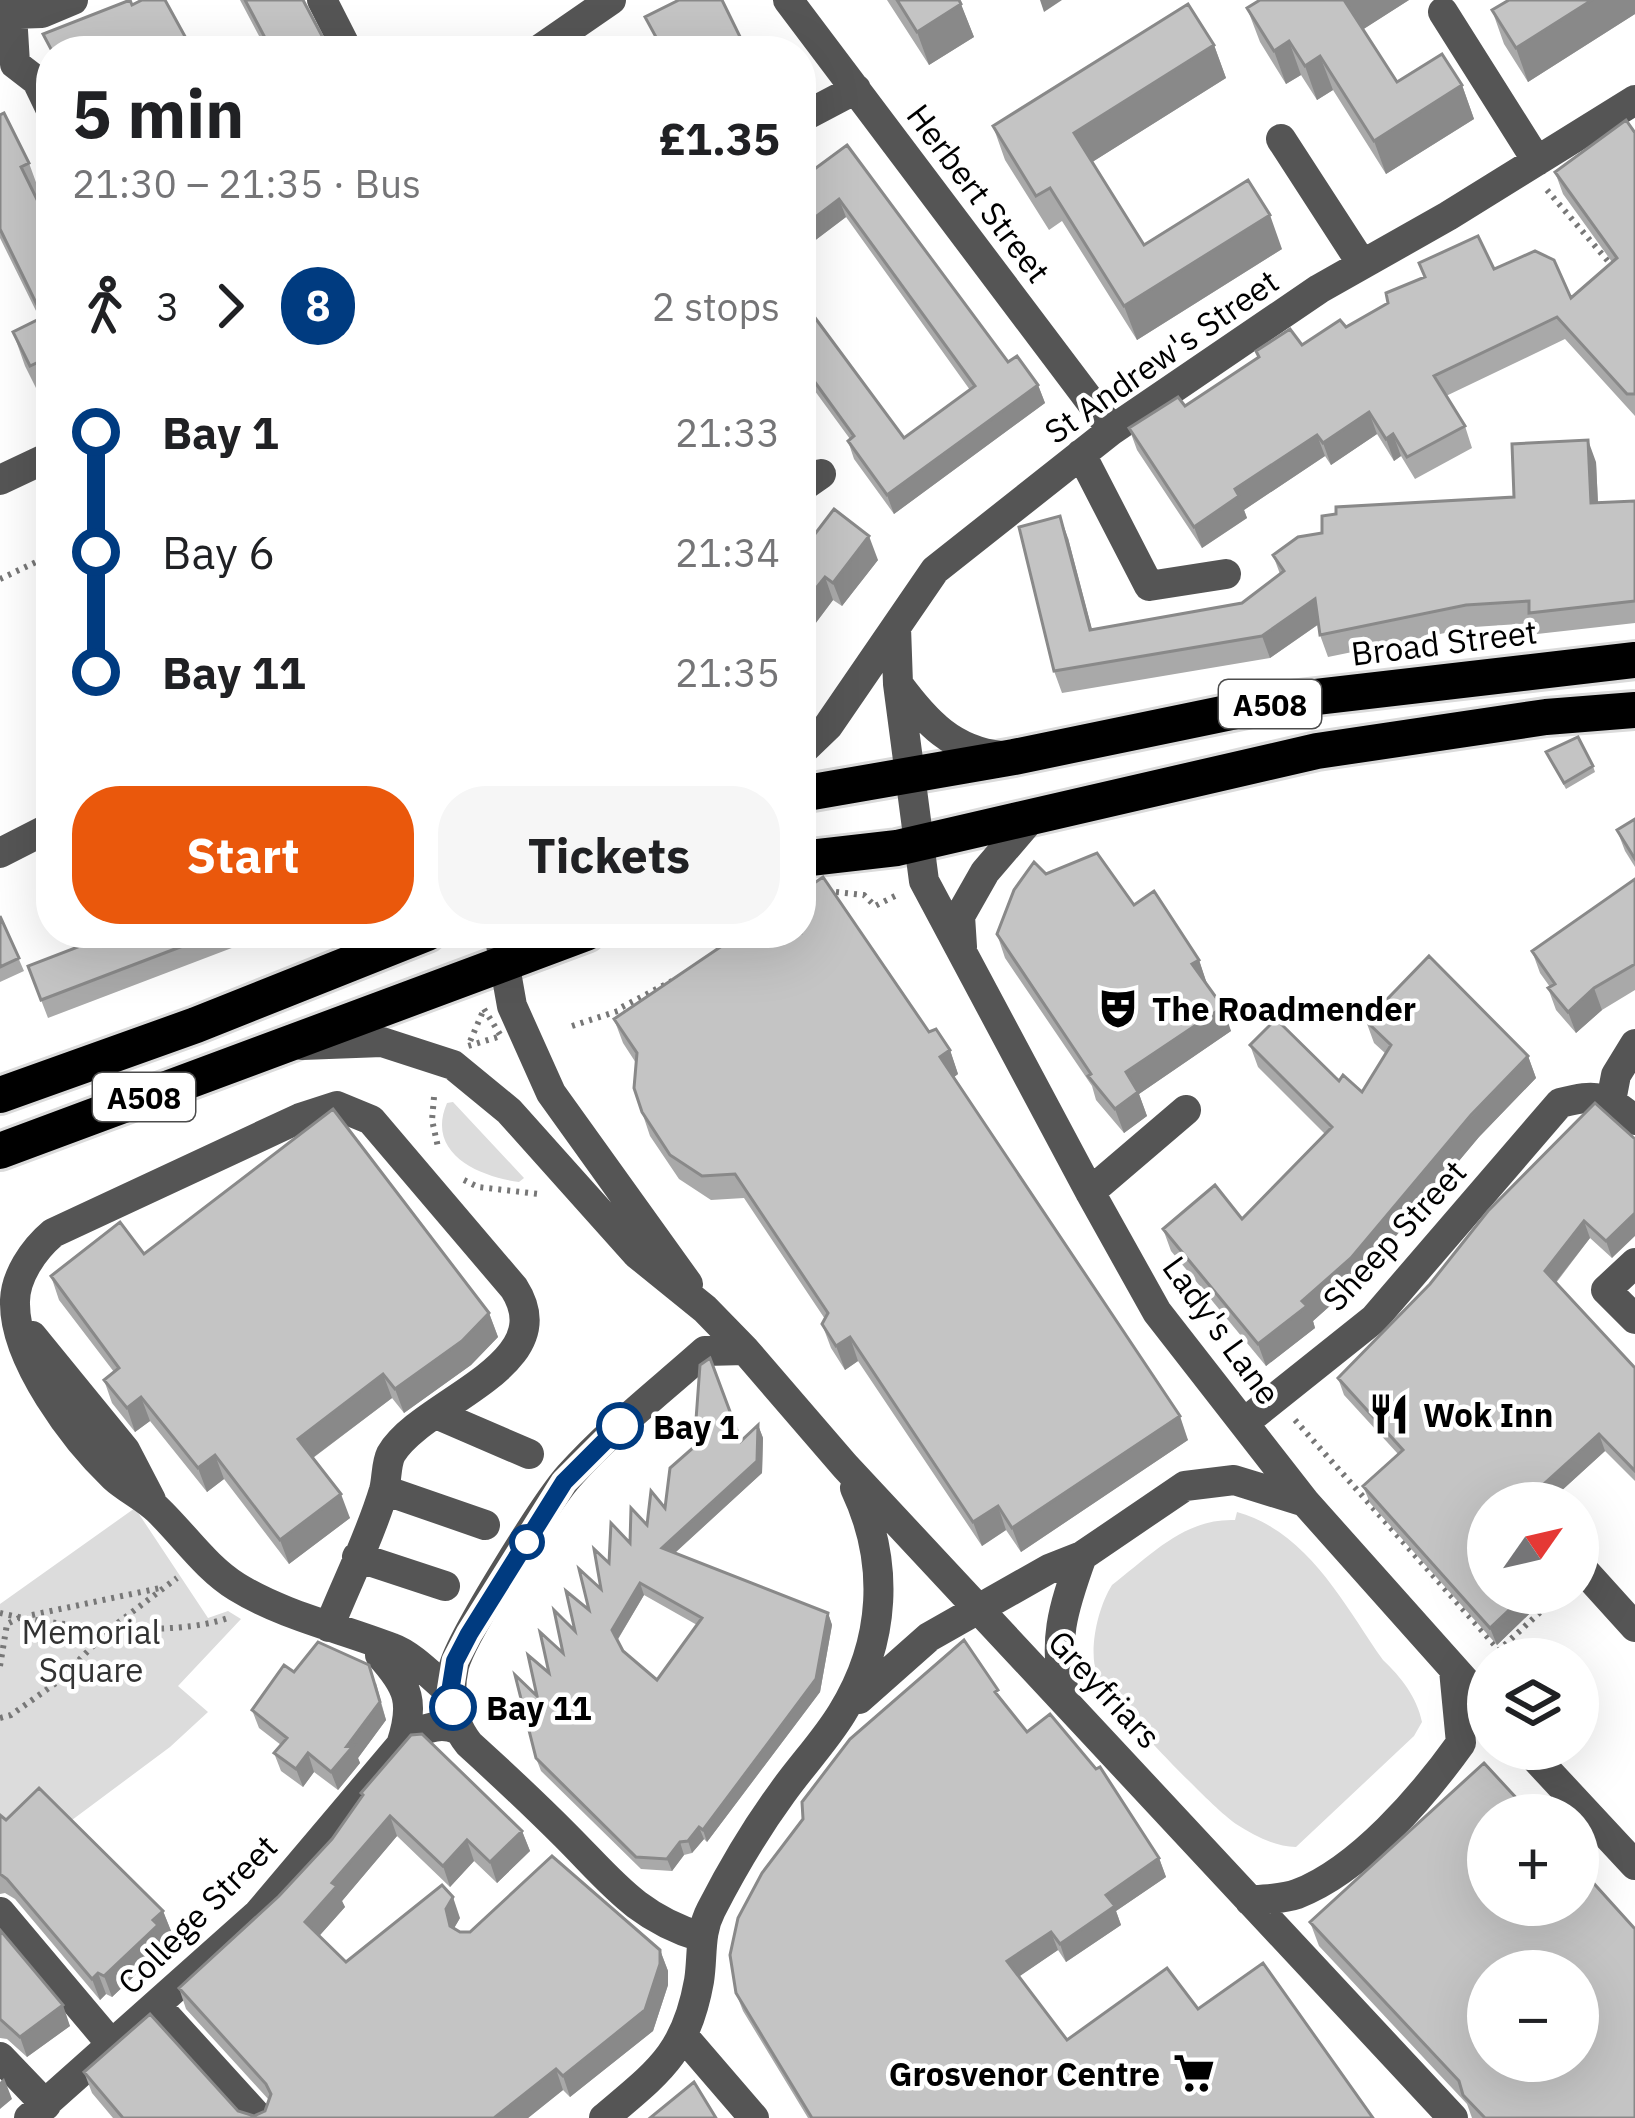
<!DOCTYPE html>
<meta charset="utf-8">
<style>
:root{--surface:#fff;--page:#f6f6f6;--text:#202124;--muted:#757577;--accent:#ea580c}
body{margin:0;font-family:"IBM Plex Sans",sans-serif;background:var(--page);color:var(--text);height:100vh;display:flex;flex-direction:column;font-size:45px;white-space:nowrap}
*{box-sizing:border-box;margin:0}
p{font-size:39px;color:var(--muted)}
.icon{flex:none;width:66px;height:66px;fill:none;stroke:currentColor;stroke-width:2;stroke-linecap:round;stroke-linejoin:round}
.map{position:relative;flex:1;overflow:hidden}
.details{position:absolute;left:36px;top:36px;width:780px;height:912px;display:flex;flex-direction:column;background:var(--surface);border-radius:48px;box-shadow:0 12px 48px #0002}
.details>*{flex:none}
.badge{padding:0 24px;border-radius:39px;font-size:42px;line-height:78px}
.needle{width:78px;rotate:56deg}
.controls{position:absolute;left:1467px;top:1482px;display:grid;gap:24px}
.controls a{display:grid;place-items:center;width:132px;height:132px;border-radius:50%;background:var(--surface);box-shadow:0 12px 48px #0002;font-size:60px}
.map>.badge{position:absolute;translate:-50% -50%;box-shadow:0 0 0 6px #fff}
.legs{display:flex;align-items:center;gap:18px;height:132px;padding:0 36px;font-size:39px}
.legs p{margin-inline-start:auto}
.overview{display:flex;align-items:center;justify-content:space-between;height:204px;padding:0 36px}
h1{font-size:66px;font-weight:700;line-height:90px}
.action{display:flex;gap:24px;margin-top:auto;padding:24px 36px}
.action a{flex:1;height:138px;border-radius:48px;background:var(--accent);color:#fff;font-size:48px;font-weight:700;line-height:138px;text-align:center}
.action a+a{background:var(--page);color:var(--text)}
ul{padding:0 36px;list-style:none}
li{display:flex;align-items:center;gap:42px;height:120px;font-size:45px}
li i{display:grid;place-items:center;width:18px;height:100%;margin:0 15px;background:currentColor}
li i::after{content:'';width:30px;height:30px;margin:-15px;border:9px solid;border-radius:50%;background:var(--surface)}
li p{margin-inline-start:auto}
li:first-child i{background:linear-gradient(#0000 50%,currentColor 0)}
li:last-child i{background:linear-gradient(currentColor 50%,#0000 0)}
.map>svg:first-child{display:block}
</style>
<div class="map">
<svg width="1635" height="2118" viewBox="0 0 1635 2118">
<rect width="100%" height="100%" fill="#fff"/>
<path fill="#dcdcdc" d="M453 1102 524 1178 519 1182C480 1177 425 1154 447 1103Z
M135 1508 208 1618 228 1611 241 1619 178 1686 208 1712 170 1747 72 1820 55 1804 0 1841V1604Z
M1237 1512C1308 1532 1343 1603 1383 1660 1401 1677 1417 1697 1422 1722L1414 1736 1296 1847C1274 1847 1254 1835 1236 1824 1213 1809 1105 1697 1097 1675 1088 1650 1098 1607 1112 1585 1150 1556 1184 1518 1235 1520Z"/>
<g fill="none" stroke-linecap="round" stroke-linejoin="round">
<g stroke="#dbdbdb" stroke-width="42">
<path id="highway" d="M801 794 1014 757 1290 700 1635 660
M801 859 897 848 1317 751 1546 717 1635 710
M0 1095 196 1025 427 933
M0 1151 586 933"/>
</g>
<path stroke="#777" stroke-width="6" stroke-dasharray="3 6" stroke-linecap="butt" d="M1547 190 1613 267
M0 579 51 555
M836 892 864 895 875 906 895 896
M622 1007 672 981
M484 1009 501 1036 468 1046Z
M572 1026 624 1009
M434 1097 432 1120 438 1147
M464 1180 478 1187 539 1194
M1295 1420 1499 1650 1561 1593
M0 1613C59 1627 171 1638 228 1618
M32 1615 160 1588
M0 1666 7 1624 19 1618
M0 1718 11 1715 56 1683 111 1628 177 1578"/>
<path stroke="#555" stroke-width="30" d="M322 0 348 51
M788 0 1112 430
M0 3 12 14 42 13 73 0
M1443 12 1537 161
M12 14 15 64 37 81 51 110
M537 51 611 0
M801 118 856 89
M1281 139 1362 264
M1081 454 1149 586 1226 574
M0 480 51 456
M801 488 821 474
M896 627 898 684 924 881 1090 1192 1157 1312 1305 1502 1488 1707
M898 684C926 722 953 751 1001 756
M801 752 828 726 935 570 1112 430 1319 289 1448 216 1635 100
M0 853 51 827
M499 933 512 1006 551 1093 688 1284
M962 947 960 916 985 872 1033 816
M302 1045 382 1042 453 1065 509 1111 637 1254 705 1309 745 1350 845 1466 1453 2118
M1611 1101 1616 1075 1635 1044
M1090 1192 1186 1110
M1635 1263 1606 1290 1635 1319
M32 1336 125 1450 151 1500
M436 1414 529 1454
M1245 1422 1374 1319 1560 1103C1598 1093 1605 1096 1635 1120
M384 1490 485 1525
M357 1557 445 1586
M1578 1564 1635 1627
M329 1627C347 1582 370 1537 384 1490 387 1479 386 1464 391 1454 422 1401 564 1366 514 1288L371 1120 337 1106 300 1118 53 1233C34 1249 14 1277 15 1304 15 1360 74 1439 114 1477 127 1489 145 1497 158 1510 184 1535 206 1568 237 1587 284 1616 341 1628 392 1648 412 1655 433 1678 450 1692
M380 1655C409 1687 415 1703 401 1745
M1065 1698C1053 1640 1062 1611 1082 1556
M859 1699 929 1637 1049 1569 1082 1556 1185 1486 1234 1480 1305 1502
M1527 1749 1635 1865
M1250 1901C1265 1899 1283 1899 1297 1894 1360 1870 1423 1796 1461 1743L1454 1670
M0 1912 113 2046
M701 1937C636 1917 612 1882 566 1836 535 1805 502 1774 469 1744 451 1722 448 1694 454 1666 462 1636 546 1502 569 1476 610 1430 659 1392 705 1351L745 1350
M157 2006 259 2118
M685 2038 754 2118
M0 2057 46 2105
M29 2118 258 1914 401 1745C419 1732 435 1720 457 1729
M604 2118C658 2072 686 2054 699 1981 703 1956 699 1933 711 1910 732 1869 755 1830 782 1793 801 1766 825 1741 842 1713 886 1642 890 1562 855 1488"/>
<use href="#highway" stroke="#000" stroke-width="36"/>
</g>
<path fill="#a9a9a9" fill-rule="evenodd" d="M240 0H303L330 51H267Z
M887 0H959L974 37 929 65Z
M1409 0 1363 29 1397 82 1462 85 1474 119 1386 174 1333 90 1317 100 1301 75 1286 84 1260 42 1247 8Z
M1635 0V14L1528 82 1504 44 1492 10Z
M1214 45 1226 78 1092 162 1144 245 1282 249 1137 340 1062 221 1049 230 1005 160 993 126Z
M0 115 29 163 41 196 37 199 51 228V396L42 400 25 366 13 332 40 319 0 238Z
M1635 133V416L1565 339 1446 396 1465 426 1472 448 1415 479 1401 456 1394 461 1377 434 1331 465 1325 456 1244 510 1247 518 1202 548 1137 450 1129 428 1185 406 1302 345 1494 269 1571 298 1612 262 1563 194 1555 172Z
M847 145 1008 362 1038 385 1045 403 894 514 854 459 848 441 850 439 801 372V318L904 438 970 390 846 217 801 251Z
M1596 462 1598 503 1635 501V623L1537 634 1533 623 1474 627 1328 657 1320 635 1319 624 1270 658 1062 693 1054 671 1068 538 1092 630 1242 603 1280 574 1273 555 1514 497Z
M815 534 878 560 842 606 833 600 806 636 810 648 801 660Z
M1546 752 1593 766 1595 772 1566 789Z
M1635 819V867L1625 851 1617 830Z
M1046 874 1134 905 1199 960 1207 984 1231 1031 1139 1094 1147 1116 1124 1133 1096 1100 1092 1086 1005 958 997 934Z
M1635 879V990L1602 1010 1576 1033 1556 1010 1548 988 1550 987 1540 973 1532 951Z
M0 916 24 971 0 982Z
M114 933H271L48 1018 28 966Z
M614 1019 929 1032 950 1050 958 1074 954 1077 1188 1440 1021 1552 1006 1530 982 1546 858 1361 845 1370 831 1348 822 1324 825 1319 744 1198 711 1200 679 1179 650 1136 642 1112 636 1063 623 1043Z
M1366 1021 1528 1056 1536 1078 1479 1137 1359 1280 1313 1321 1315 1328 1266 1366 1171 1251 1163 1229 1242 1219 1325 1134 1258 1067 1250 1045 1362 1092 1386 1054 1374 1043Z
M1635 1139 1612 1258 1590 1238 1556 1283 1635 1368V1481L1605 1451 1548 1503H1488V1593H1551L1497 1645 1370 1503 1363 1486 1398 1454 1344 1395 1338 1378Z
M144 1254 489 1313 498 1337 471 1365 404 1413 392 1398 313 1458 350 1518 289 1564 224 1479 207 1492 150 1421 135 1432 112 1403 104 1380 114 1372 59 1300 51 1276Z
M758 1425 763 1438 762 1473 675 1553 828 1613 832 1625 820 1692 707 1842 704 1839 692 1853 684 1855 672 1871 641 1869 541 1771 536 1758 537 1696 549 1673 601 1589 609 1563 665 1508ZM644 1595 697 1625 657 1680 623 1651 617 1641Z
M294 1672 376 1683 386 1720 358 1758 360 1763 338 1790 314 1772 303 1787 281 1771 274 1753 281 1745 259 1728 252 1710Z
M1001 1700 1027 1732 1159 1858 1166 1877 1116 1911 1121 1925 1066 1962 1058 1950 1019 1976 1067 2040 1198 2009 1373 2118H808L743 2011 736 1993Z
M361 1793 522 1831 530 1851 497 1883 474 1861 450 1887 397 1836 342 1901 345 1907 319 1936 346 1962 460 1918 454 1928 460 1932 660 1950 668 1971V1985L653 2031 570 2097 563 2090 528 2118H113L92 2093 84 2072 254 2116 265 2111 269 2100 186 2009 179 1988 279 1896 332 1839 362 1796Z
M0 1815 6 1820 163 1911 171 1931 163 1939 166 1946 112 1997 106 1994 100 2000 15 1899 5 1893 0 1894Z
M1310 1922 1635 2118H1472L1467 2104 1319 1946Z
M0 1930 70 2026 27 2057 7 2039 0 2038Z"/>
<path fill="#898989" d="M1040 0H1062L1044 12Z
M1344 0H1409L1356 34Z
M1592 0H1635V14L1528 82 1516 48Z
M961 4 974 37 929 65 917 32Z
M1289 41 1301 75 1286 84 1274 51Z
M1214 45 1226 78 1086 166 1074 133Z
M1320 56 1333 90 1317 100 1305 66Z
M1462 85 1474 119 1386 174 1374 141Z
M839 199 846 217 801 251V228Z
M1270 215 1282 249 1137 340 1124 306Z
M1038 385 1045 403 894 514 887 495Z
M1369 412 1377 434 1331 465 1323 443Z
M1393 434 1401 456 1394 461 1386 439Z
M1317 435 1325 456 1244 510 1247 518 1202 548 1194 527 1235 489Z
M1588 440 1596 462 1599 525 1591 503Z
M1060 516 1068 538 1098 652 1090 630Z
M869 536 878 560 842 606 833 583Z
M825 577 833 600 806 636 810 648 801 660V607Z
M1315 599 1323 621 1270 658 1262 636Z
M1199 960 1207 984 1201 988 1192 964Z
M1594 988 1602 1010 1576 1033 1568 1012Z
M1223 1007 1231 1031 1139 1094 1147 1116 1124 1133 1115 1109 1126 1072Z
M950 1050 958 1074 949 1081 940 1057Z
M1528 1056 1536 1078 1479 1137 1359 1280 1313 1321 1315 1328 1266 1366 1258 1344Z
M1635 1213V1236L1612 1258 1606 1241Z
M1584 1221 1590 1238 1551 1288 1545 1271Z
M489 1313 498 1337 471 1365 404 1413 395 1389Z
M850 1337 858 1361 845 1370 836 1346Z
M383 1374 392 1398 307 1462 298 1439Z
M141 1397 150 1421 135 1432 127 1408Z
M1180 1416 1188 1440 1021 1552 1012 1528Z
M758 1425 763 1438 762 1473 667 1560 662 1548Z
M1599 1434 1605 1451 1548 1503H1523Z
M215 1455 224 1479 207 1492 198 1468Z
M341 1494 350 1518 289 1564 280 1540Z
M998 1506 1006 1530 982 1546 973 1522Z
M640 1583 644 1595 616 1642 612 1630Z
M1527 1593H1551L1497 1645 1490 1628Z
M828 1613 832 1625 820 1692 707 1842 703 1830Z
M369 1665 386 1720 358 1758 360 1763 338 1790 331 1772 347 1746Z
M308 1753 314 1772 303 1787 296 1769Z
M390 1816 397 1836 342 1901 345 1907 313 1943 305 1922 332 1883Z
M699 1827 704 1839 692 1853 688 1841Z
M522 1831 530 1851 497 1883 490 1862Z
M467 1840 474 1861 450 1887 443 1866Z
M680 1842 684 1855 672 1871 667 1859Z
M1159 1858 1166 1877 1116 1911 1121 1925 1066 1962 1060 1944 1106 1895Z
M453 1897 460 1918 453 1930 450 1926 446 1909Z
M163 1911 171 1931 163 1939 166 1946 112 1997 104 1976Z
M1051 1932 1058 1950 1014 1980 1007 1961Z
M660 1950 668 1971V1985L653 2031 570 2097 563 2076Z
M98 1973 106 1994 100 2000 92 1979Z
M63 2005 70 2026 27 2057 20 2037Z
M556 2069 563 2090 528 2118H494Z
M4 2078 12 2099 0 2109V2082Z"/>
<path fill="#c4c4c4" stroke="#898989" stroke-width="3" fill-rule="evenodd" d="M130 0 132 5 142 0H165L193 51H52L43 34Z
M245 0H303L330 51H272Z
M679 0H722L747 51H628L656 37 645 17Z
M897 0H959L961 4 917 32Z
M1260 0H1344L1397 82 1442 54 1462 85 1374 141 1320 56 1305 66 1289 41 1274 51 1247 8Z
M1509 0H1592L1516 48 1492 10Z
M1188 4 1214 45 1074 133 1144 245 1248 180 1270 215 1124 306 1050 188 1036 196 993 126Z
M4 113 29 163 21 167 51 228V356L30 366 13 332 43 317 0 229V115Z
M1626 120 1635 133V394H1627L1557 317 1434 376 1465 426 1407 457 1393 434 1386 439 1369 412 1323 443 1317 435 1235 489 1239 496 1194 527 1129 428 1178 397 1185 406 1259 357 1256 351 1290 329 1302 345 1340 320 1346 327 1388 303 1386 293 1425 277 1419 263 1478 236 1494 269 1535 251 1554 260 1571 298 1617 258 1555 172Z
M847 145 1008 362 1017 356 1038 385 887 495 848 441 854 436 801 363V318L810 311 904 438 975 386 839 199 801 228V179Z
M1588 440 1591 503 1635 501V601L1529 613V601L1466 605 1320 635 1315 599 1262 636 1054 671 1019 527 1060 516 1090 630 1242 603 1284 571 1273 555 1298 537 1322 533V516L1336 514V507L1514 497 1512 444Z
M834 509 869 536 833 583 825 577 801 607V525L802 524 815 534Z
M1578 737 1593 766 1564 783 1546 752Z
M1635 819V859L1617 830Z
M1097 853 1134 905 1154 891 1199 960 1192 964 1223 1007 1126 1072 1138 1092 1115 1109 1088 1076 1091 1074 997 934 1014 890 1034 862 1046 874Z
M823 877 929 1032 936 1029 950 1050 940 1057 1180 1416 1012 1528 998 1506 973 1522 850 1337 836 1346 822 1324 828 1313 735 1174 702 1176 670 1155 642 1112 634 1088 637 1053 614 1019 741 933H801V892Z
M1635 879V964L1594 988 1568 1012 1548 988 1555 984 1532 951Z
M0 916 19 958 0 967Z
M114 933H217L41 1000 28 966Z
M1429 956 1528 1056 1471 1115 1351 1258 1302 1301 1307 1306 1258 1344 1163 1229 1215 1185 1242 1219 1332 1127 1250 1045 1276 1019 1339 1081 1343 1075 1362 1092 1391 1045 1366 1021Z
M1595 1103 1635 1139V1213L1606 1241 1584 1221 1545 1271 1635 1368V1471L1599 1434 1523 1503H1488V1593H1527L1490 1628 1363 1486 1403 1450 1338 1378 1430 1284 1488 1211Z
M333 1109 489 1313 462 1341 395 1389 383 1374 298 1439 341 1494 280 1540 215 1455 198 1468 141 1397 127 1408 104 1380 119 1368 51 1276 120 1222 144 1254Z
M710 1358 741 1441 758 1425 757 1461 662 1548 828 1613 816 1679 703 1830 699 1827 688 1841 680 1842 667 1859 636 1857 536 1758 515 1675 537 1696 528 1655 549 1673 540 1632 563 1653 554 1610 575 1631 566 1591 589 1610 579 1569 601 1589 594 1549 609 1563 611 1523 630 1543 631 1508 647 1525 651 1491 665 1508 670 1468 694 1447 700 1365ZM640 1583 702 1618 657 1680 623 1651 612 1630Z
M964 1640 998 1690 995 1692 1027 1732 1050 1714 1096 1769 1100 1767 1159 1858 1106 1895 1115 1906 1060 1944 1051 1932 1007 1961 1067 2040 1167 1968 1198 2009 1263 1963 1373 2118H812L736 1993 730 1955 738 1918 762 1873 803 1819 802 1802 850 1739Z
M318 1642 369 1665 380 1702 347 1746 354 1745 331 1772 308 1753 296 1769 274 1753 287 1738 252 1710 284 1665 294 1672Z
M422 1734 522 1831 490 1862 467 1840 443 1866 390 1816 332 1883 337 1886 305 1922 346 1962 442 1885 453 1897 446 1909 450 1926 460 1932H470L552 1856 660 1950V1964L645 2010 563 2076 556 2069 494 2118H123L84 2072 150 2014 238 2111 254 2116 265 2111 271 2094 266 2084 179 1988 279 1896 332 1839 363 1795 361 1793 411 1735Z
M1484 1763 1532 1815H1488V1905H1578V1866L1635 1929V2118H1485L1463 2095 1459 2081 1310 1922ZM1488 1971H1578V2061H1488Z
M39 1788 163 1911 153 1920 158 1925 104 1976 98 1973 92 1979 7 1879 0 1874V1815L6 1820Z
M0 1930 63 2005 20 2037 0 2019Z
M694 2082 716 2118H650Z"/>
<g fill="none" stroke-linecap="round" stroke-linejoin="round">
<g stroke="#fff" stroke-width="27">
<path id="line-1" d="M453 1707 450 1692 455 1661 469 1634 564 1482 620 1426"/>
</g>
<use href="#line-1" stroke="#003b80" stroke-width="18"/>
</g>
<defs>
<g id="theatre-bare" transform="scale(3.24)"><path d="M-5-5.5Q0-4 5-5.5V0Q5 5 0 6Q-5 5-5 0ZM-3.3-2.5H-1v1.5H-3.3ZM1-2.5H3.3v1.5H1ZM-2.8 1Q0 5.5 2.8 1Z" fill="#000" stroke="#fff" stroke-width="2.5" paint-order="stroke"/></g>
<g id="restaurant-bare" transform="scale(3.24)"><path d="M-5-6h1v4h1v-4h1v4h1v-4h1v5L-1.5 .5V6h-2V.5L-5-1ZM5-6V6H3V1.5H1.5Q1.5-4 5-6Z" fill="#000" stroke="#fff" stroke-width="2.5" paint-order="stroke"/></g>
<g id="supermarket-bare" transform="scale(3.24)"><path d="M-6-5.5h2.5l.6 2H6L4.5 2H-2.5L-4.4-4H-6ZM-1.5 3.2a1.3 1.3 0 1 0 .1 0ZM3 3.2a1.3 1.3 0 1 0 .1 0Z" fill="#000" stroke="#fff" stroke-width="2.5" paint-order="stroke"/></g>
</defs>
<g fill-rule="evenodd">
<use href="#theatre-bare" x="1118" y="1008"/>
<use href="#restaurant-bare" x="1389" y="1414"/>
<use href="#supermarket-bare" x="1194" y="2073"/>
</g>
<g fill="#fff" stroke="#003b80" stroke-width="6">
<circle cx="620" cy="1426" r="21"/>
<circle cx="527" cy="1542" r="15"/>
<circle cx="453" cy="1707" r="21"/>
</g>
<g text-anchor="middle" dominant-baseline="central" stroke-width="9" stroke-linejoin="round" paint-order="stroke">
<g fill="#fff" stroke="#4c4c4c" stroke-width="3">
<rect x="1219" y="680" width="102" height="48" rx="9"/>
<rect x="93" y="1073" width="102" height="48" rx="9"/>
</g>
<g font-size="30" font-weight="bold" fill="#000">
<text x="1270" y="704">A508</text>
<text x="144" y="1097">A508</text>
</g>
<g font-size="33" fill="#000" stroke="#fff">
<text transform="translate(979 193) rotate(53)">Herbert Street</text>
<text transform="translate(1161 356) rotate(-35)">St Andrew's Street</text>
<text transform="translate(1444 642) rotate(-7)">Broad Street</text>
<text transform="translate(1394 1235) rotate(-47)">Sheep Street</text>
<text transform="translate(1222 1330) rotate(54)">Lady's Lane</text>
<text transform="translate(1105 1689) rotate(47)">Greyfriars</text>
<text transform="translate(197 1914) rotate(-45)">College Street</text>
</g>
<g font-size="33" font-weight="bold" fill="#000" stroke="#fff" text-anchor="start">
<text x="1152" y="1008">The Roadmender</text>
<text x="1423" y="1414">Wok Inn</text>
<text x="1160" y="2073" text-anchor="end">Grosvenor Centre</text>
</g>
<g font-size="33" font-weight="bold" fill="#000" stroke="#fff" text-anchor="start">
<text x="653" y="1426">Bay 1</text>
<text x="486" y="1707">Bay 11</text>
</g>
<g font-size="33" fill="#333" stroke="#fff">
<text x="91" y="1631">Memorial<tspan x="91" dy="38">Square</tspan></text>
</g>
</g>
</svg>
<div class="controls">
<a><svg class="needle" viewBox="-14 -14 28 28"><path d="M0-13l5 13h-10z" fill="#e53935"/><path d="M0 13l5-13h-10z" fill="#757577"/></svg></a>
<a><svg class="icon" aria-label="layers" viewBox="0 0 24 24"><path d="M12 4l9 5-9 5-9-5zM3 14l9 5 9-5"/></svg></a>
<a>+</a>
<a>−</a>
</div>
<section class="details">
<div class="overview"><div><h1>5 min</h1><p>21:30 – 21:35 · Bus</p></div><b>£1.35</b></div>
<div class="legs"><svg class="icon" aria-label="walk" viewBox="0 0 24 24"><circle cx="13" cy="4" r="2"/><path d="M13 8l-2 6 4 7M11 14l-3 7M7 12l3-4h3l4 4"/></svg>3<svg class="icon" aria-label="forward" viewBox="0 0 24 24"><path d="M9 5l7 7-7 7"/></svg><b class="badge" style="background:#003b80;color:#fff">8</b><p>2 stops</p></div>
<ul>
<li><i style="color:#003b80"></i><b>Bay 1</b><p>21:33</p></li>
<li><i style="color:#003b80"></i><span>Bay 6</span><p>21:34</p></li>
<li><i style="color:#003b80"></i><b>Bay 11</b><p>21:35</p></li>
</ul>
<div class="action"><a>Start</a><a>Tickets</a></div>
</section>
</div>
